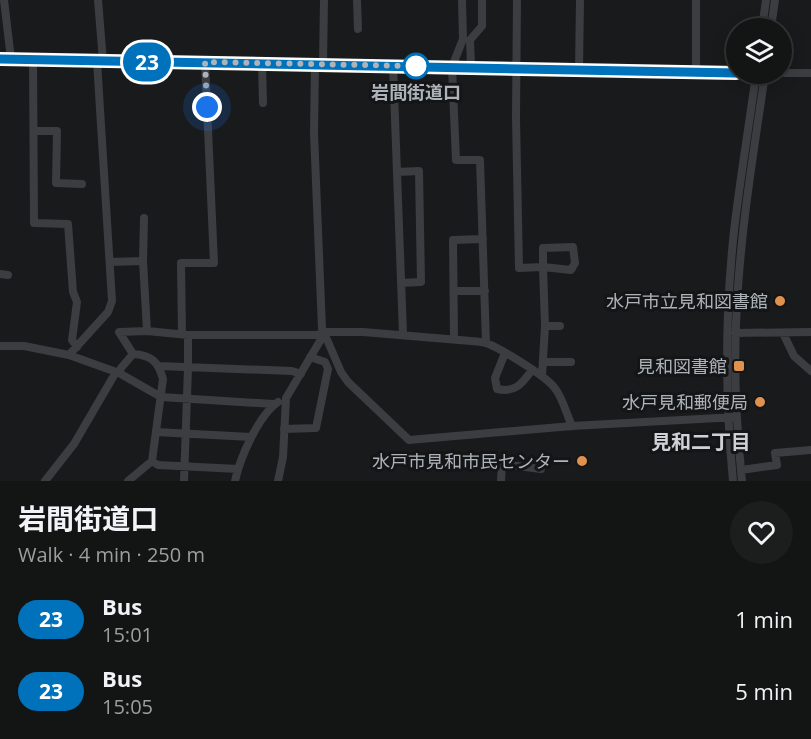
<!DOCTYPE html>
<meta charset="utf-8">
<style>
:root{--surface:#131414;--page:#1c1d1d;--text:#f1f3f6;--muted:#9d9ea0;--line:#323334}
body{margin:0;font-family:"Open Sans","Noto Sans JP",sans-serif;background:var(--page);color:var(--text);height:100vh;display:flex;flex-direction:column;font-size:22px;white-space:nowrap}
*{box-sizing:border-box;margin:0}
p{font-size:20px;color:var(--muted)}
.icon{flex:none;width:33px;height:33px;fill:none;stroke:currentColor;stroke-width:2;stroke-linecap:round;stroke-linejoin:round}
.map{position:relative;height:481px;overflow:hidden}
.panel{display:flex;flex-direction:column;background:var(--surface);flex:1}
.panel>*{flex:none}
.badge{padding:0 12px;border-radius:20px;font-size:21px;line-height:39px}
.fabs{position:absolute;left:726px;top:18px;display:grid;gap:12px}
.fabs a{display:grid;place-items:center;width:66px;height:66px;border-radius:50%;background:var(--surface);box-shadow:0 3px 15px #0003,0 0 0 2px var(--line);font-size:30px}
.you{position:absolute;width:30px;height:30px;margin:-15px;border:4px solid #fff;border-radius:50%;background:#1a73e8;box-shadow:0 0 0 9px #1a73e833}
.map>.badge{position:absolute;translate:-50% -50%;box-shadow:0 0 0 3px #fff}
.round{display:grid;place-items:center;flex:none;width:63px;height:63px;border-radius:32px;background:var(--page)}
.summary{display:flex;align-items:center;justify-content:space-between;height:102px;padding:0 18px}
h1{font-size:28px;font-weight:700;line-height:45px}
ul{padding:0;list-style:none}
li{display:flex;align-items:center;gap:18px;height:72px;padding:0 18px}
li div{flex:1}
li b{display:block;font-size:22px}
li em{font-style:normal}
li .badge{min-width:66px;font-weight:700;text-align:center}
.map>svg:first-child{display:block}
</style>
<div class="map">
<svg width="811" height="481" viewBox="0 0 811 481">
<rect width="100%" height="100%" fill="#191a1b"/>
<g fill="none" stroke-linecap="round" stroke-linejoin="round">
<path stroke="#3b3d40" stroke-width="8" d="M4 0 11 59
M98 0 103 61
M357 0 358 29
M462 0 463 39 452 67 456 160H480L486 343
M517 0 516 118 519 268 543 267 545 326 542 376
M762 28 766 0
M771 28 775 0
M0 59 736 73
M33 59 34 223 68 224 73 292 77 302 72 340 77 347
M262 63 263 103
M315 64 314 133 322 328 341 372 348 382 409 440 572 426 736 417
M323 64 324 0
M393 65 403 334
M471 67 470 40 482 26V0
M579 70 580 0
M696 73V0
M782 73H811
M745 74H761
M34 131H57L56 183 82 184
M397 172 419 171 421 282 401 283
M573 247 575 263 571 270 543 267V248Z
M143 261 144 218
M110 262 143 261 147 331
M0 274 8 275
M455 291H485
M545 326H560
M182 333 181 263H214L205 62
M735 333 811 332
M783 333 794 356 811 371
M454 338 453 240 483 239
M0 346H24L69 355 119 373 161 397 274 404
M505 353 495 378 497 389C515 393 522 384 532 370
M133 354 119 332 147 331 188 335H316L328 332H363L471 341C476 341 481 342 486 343 500 348 544 375 554 387 563 398 566 413 572 426
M69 355 108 312 112 301 97 61
M543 362H571
M159 366 292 371 301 374
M119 373 121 368 133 354C151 355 158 361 163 379L152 461 128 481
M284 429 316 428 328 369 325 362 310 357
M156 432 251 437
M152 461 158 465 238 469
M741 470 777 465 775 453 811 450
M45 481 74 444 116 372
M184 481 188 368V335
M235 481C240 458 258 416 278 402
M278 481 283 457 286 398 320 341 323 333
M501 481 502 464 541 469
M733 481C725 398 725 314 734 231 740 179 749 126 756 74
M742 481C736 422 733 363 737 304 741 227 754 150 765 74"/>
</g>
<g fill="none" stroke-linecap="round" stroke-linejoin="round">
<g stroke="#fff" stroke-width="14">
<path id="line" d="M0 59 736 73"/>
</g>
<use href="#line" stroke="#0072bc" stroke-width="9"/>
<path stroke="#adb3b9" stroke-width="6" stroke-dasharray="0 10.8" d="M207 107 205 62 416 66"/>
</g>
<circle fill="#fff" stroke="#0072bc" stroke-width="3" cx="416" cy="66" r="12"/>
<g fill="#e0914d" stroke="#141516" stroke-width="2">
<circle cx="780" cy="301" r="6"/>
<rect x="733" y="360" width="12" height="12" rx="3"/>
<circle cx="760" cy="402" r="6"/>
<circle cx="582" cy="461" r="6"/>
</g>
<g text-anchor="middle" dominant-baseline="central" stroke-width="6" stroke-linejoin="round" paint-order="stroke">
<g font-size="18" font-weight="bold" fill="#adb3b9" stroke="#141516">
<text x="416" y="92">岩間街道口</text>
</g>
<g font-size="18" fill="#adb3b9" stroke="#141516" text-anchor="end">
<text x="768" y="301">水戸市立見和図書館</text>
<text x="727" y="366">見和図書館</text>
<text x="748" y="402">水戸見和郵便局</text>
<text x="570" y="461">水戸市見和市民センター</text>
</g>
<g font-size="20" font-weight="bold" fill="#ced2d6" stroke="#141516">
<text x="701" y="441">見和二丁目</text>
</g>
</g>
</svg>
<div class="fabs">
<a><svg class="icon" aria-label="layers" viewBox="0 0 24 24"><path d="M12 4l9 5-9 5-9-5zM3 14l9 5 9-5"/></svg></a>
</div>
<div class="you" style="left:207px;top:107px"></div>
<b class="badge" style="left:147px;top:62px;background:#0072bc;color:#fff">23</b>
</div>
<section class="panel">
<div class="summary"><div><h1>岩間街道口</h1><p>Walk · 4 min · 250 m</p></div><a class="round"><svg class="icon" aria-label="heart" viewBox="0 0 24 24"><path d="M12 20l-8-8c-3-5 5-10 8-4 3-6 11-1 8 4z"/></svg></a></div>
<ul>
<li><span class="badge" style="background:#0072bc;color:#fff">23</span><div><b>Bus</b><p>15:01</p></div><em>1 min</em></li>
<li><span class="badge" style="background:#0072bc;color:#fff">23</span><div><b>Bus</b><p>15:05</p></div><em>5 min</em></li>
</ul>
</section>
